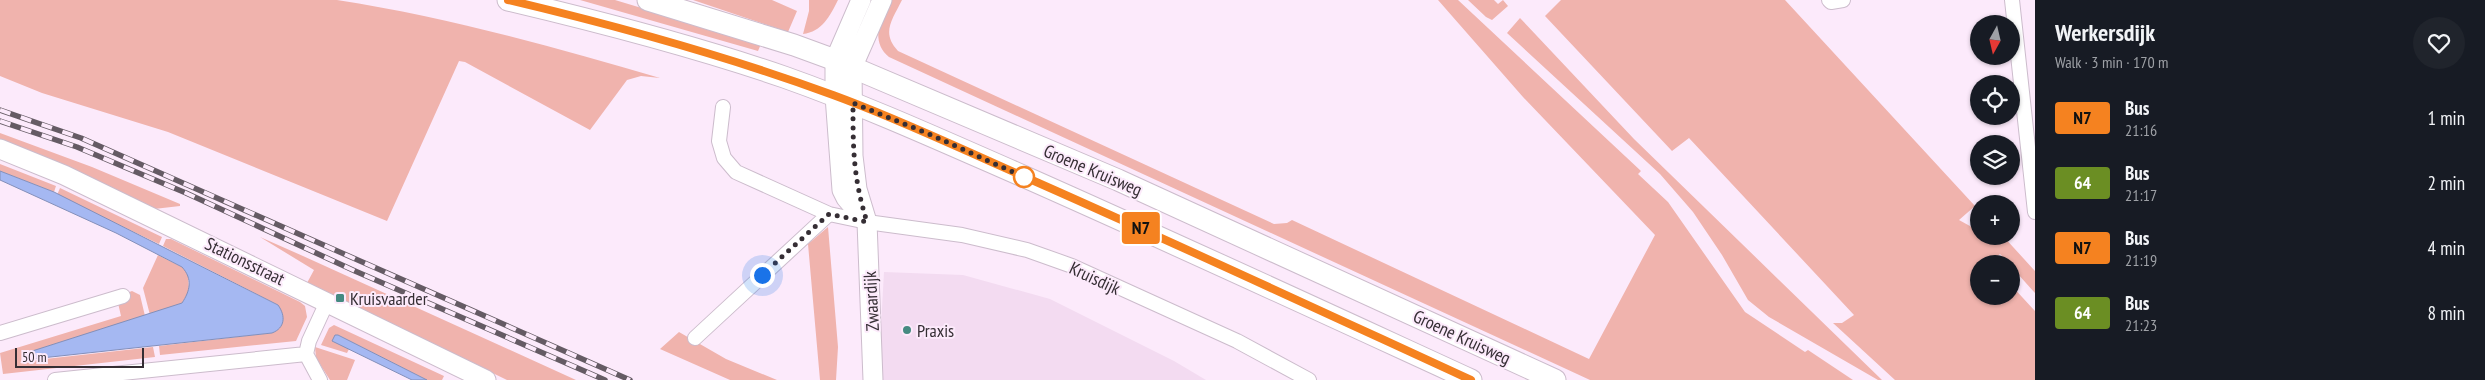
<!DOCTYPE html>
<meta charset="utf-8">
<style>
:root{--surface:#171b24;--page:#20242c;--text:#f1f3f6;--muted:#9ea1a6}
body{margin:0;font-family:"PT Sans Narrow",sans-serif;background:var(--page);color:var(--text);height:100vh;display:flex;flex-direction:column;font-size:19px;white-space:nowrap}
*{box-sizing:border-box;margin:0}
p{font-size:16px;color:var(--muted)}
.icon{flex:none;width:28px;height:28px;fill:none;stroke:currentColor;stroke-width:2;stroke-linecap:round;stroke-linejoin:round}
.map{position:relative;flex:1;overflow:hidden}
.sheet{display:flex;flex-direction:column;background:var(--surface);width:450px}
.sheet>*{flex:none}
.badge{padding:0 10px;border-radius:4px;font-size:18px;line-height:32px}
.needle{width:32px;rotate:188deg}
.controls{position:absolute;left:1970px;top:15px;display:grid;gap:10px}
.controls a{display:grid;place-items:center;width:50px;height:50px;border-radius:50%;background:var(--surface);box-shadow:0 1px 4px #0004;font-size:25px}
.scale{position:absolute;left:15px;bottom:12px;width:129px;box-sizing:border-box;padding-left:5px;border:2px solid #352e34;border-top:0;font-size:14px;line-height:18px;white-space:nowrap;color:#352e34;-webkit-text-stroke:4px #fceafb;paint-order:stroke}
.you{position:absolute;width:25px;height:25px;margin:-12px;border:4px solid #fff;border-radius:50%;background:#1a73e8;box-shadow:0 0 0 8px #1a73e833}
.map>.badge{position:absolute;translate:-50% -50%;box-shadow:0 0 0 2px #fff}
.round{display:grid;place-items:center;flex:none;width:52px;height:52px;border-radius:26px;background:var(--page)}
.head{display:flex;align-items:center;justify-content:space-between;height:85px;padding:0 20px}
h1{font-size:24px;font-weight:700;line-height:38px}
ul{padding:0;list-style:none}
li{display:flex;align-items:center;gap:15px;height:65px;padding:0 20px}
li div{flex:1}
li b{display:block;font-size:19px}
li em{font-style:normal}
li .badge{min-width:55px;font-weight:700;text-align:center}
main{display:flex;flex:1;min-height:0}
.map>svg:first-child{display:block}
</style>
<main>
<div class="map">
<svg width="2035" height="380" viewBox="0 0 2035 380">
<rect width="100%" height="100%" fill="#fceafb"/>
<path fill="#f3dbf1" d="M884 272 963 275 1050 299 1174 361 1206 380H878Z"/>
<path fill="#f0b3ad" d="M0 0H337C447 17 554 47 660 78L641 76 627 80 590 130 465 62 459 61 387 221 168 132 42 93 0 76Z
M580 0H615L761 44 758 51Z
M693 0H772L797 11 788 32Z
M809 0H838C830 16 822 32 803 34L809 11Z
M888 0H902C892 20 881 33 898 51L1274 224 1287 223 1292 220 1589 359 1655 235 1523 97 1438 0H1458L1641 171 1638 174 1668 202 1745 312 1805 352 1808 350 1853 380H1590L889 57C871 43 879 19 888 0Z
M1468 0H1494L1498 4 1503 0 1508 6 1492 20 1486 17Z
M1561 0H1785L1975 206 1959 220 1979 231V236H2003L2035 271V293L2000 254 1991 262 1992 264H1979V296H2011V285L2035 311V380H1895L1833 323H1842L1854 315 1689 138 1672 151 1545 16Z
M1520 18 1634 139 1882 380H1878L1769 317 1748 300 1722 255 1693 212 1660 174 1507 33Z
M0 133 92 167 180 204V206L154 209 0 141Z
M0 164 56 186 54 192 0 171Z
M60 188 162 237 159 244 57 195Z
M828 227 838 347 836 380H820L808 244Z
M260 237 303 256 576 380H507L307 283 314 270Z
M166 239H171L300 302 305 306 307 317 296 341 160 355 159 346 272 333 278 305 163 246Z
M158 255 182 267 188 273 189 292 182 303 150 315 143 288Z
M132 291 140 295 145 316 23 354 22 357 27 361 153 347 155 357 3 374 0 353 121 316 118 303 127 293Z
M334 325 444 376 442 380H427L338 335 333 341 349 349 347 353 321 345 329 328Z
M679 332 726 359 777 380H730L660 349Z
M315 347 355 360 347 380H330L316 358Z"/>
<path fill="#a5b8f2" stroke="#838fb9" d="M0 171 54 192 278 305C286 316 285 328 272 333L23 360V354L182 303C190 291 193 279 182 267L116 233 0 180Z
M335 335H338L427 380H412L332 341Z"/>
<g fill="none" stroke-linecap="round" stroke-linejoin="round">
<g stroke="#ccbccc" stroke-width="16">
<path id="street" d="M1829 0 1831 2 1843 0
M2012 0 2035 212
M723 107 719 141 724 158 736 172 829 214 867 222 962 235 1027 250 1072 266 1237 341 1309 380
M0 333 123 296
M695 338 829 214
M55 380 306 354
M320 380 306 354 309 341 327 302"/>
</g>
<g stroke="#ccbccc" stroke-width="21">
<path id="secondary" d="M861 0 835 60V96L842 190 846 198 863 218
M0 149 64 175 486 380
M873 380 867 222 857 189 853 156 852 68 882 0"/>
</g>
<g stroke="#ccbccc" stroke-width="23">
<path id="primary" d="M508 0C601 22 694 46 784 77 866 106 945 142 1025 177 1174 243 1323 312 1471 380
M648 0 794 45 835 60 1118 180 1555 380"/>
</g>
<use href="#street" stroke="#fff" stroke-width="14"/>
<use href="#secondary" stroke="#fff" stroke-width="19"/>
<use href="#primary" stroke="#fff" stroke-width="21"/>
<g stroke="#655b64" stroke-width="5.5">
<path id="rail" d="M0 110 81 138 630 380
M0 121 77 147 186 193 355 271 605 380"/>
</g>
<use href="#rail" stroke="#fceafb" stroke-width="4" stroke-dasharray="11" stroke-linecap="butt"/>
</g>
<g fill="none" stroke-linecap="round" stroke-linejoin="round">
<g stroke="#fff" stroke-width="11">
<path id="line" d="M508 0C618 26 727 56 833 95 899 119 961 149 1025 177 1175 243 1323 312 1471 380"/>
</g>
<use href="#line" stroke="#f58220" stroke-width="8"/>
<path stroke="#352e34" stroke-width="5" stroke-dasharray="0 9" d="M762 275 829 214 867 222C853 177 853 149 853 103L929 134 1024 177"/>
</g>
<circle fill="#fff" stroke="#f58220" stroke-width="2.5" cx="1024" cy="177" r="10"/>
<g fill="#458a81" stroke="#fceafb" stroke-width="2">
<rect x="335" y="293" width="10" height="10" rx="2.5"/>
<circle cx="907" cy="330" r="5"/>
</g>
<g text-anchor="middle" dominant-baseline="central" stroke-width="4" stroke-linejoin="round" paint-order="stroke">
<g font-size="18" fill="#352e34" stroke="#fceafb">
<text transform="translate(1093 170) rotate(23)">Groene Kruisweg</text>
<text transform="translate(245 261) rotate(26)">Stationsstraat</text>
<text transform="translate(1095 278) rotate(25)">Kruisdijk</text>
<text transform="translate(871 301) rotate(-93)">Zwaardijk</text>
<text transform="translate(1462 337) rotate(25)">Groene Kruisweg</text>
</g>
<g font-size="18" fill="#352e34" stroke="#fceafb" text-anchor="start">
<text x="350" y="298">Kruisvaarder</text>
<text x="917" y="330">Praxis</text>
</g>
</g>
</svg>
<div class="controls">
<a><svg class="needle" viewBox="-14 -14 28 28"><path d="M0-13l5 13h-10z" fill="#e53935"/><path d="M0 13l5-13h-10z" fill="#9ea1a6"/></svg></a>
<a><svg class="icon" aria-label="locate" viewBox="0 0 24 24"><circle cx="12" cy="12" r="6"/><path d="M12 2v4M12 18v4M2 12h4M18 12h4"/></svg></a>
<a><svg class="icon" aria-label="layers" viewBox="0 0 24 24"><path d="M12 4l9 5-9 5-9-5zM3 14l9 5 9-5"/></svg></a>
<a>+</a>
<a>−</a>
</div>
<div class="scale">50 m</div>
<div class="you" style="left:762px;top:275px"></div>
<b class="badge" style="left:1141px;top:228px;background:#f58220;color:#111">N7</b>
</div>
<section class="sheet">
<div class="head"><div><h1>Werkersdijk</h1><p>Walk · 3 min · 170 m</p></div><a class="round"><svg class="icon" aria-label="heart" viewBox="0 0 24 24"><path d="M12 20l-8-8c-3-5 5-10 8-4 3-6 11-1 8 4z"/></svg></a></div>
<ul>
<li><span class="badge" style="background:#f58220;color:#111">N7</span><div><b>Bus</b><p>21:16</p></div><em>1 min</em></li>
<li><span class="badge" style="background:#6b8e23;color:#fff">64</span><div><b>Bus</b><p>21:17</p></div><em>2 min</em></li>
<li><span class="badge" style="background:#f58220;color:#111">N7</span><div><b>Bus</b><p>21:19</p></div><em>4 min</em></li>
<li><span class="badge" style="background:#6b8e23;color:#fff">64</span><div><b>Bus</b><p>21:23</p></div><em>8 min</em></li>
</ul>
</section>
</main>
